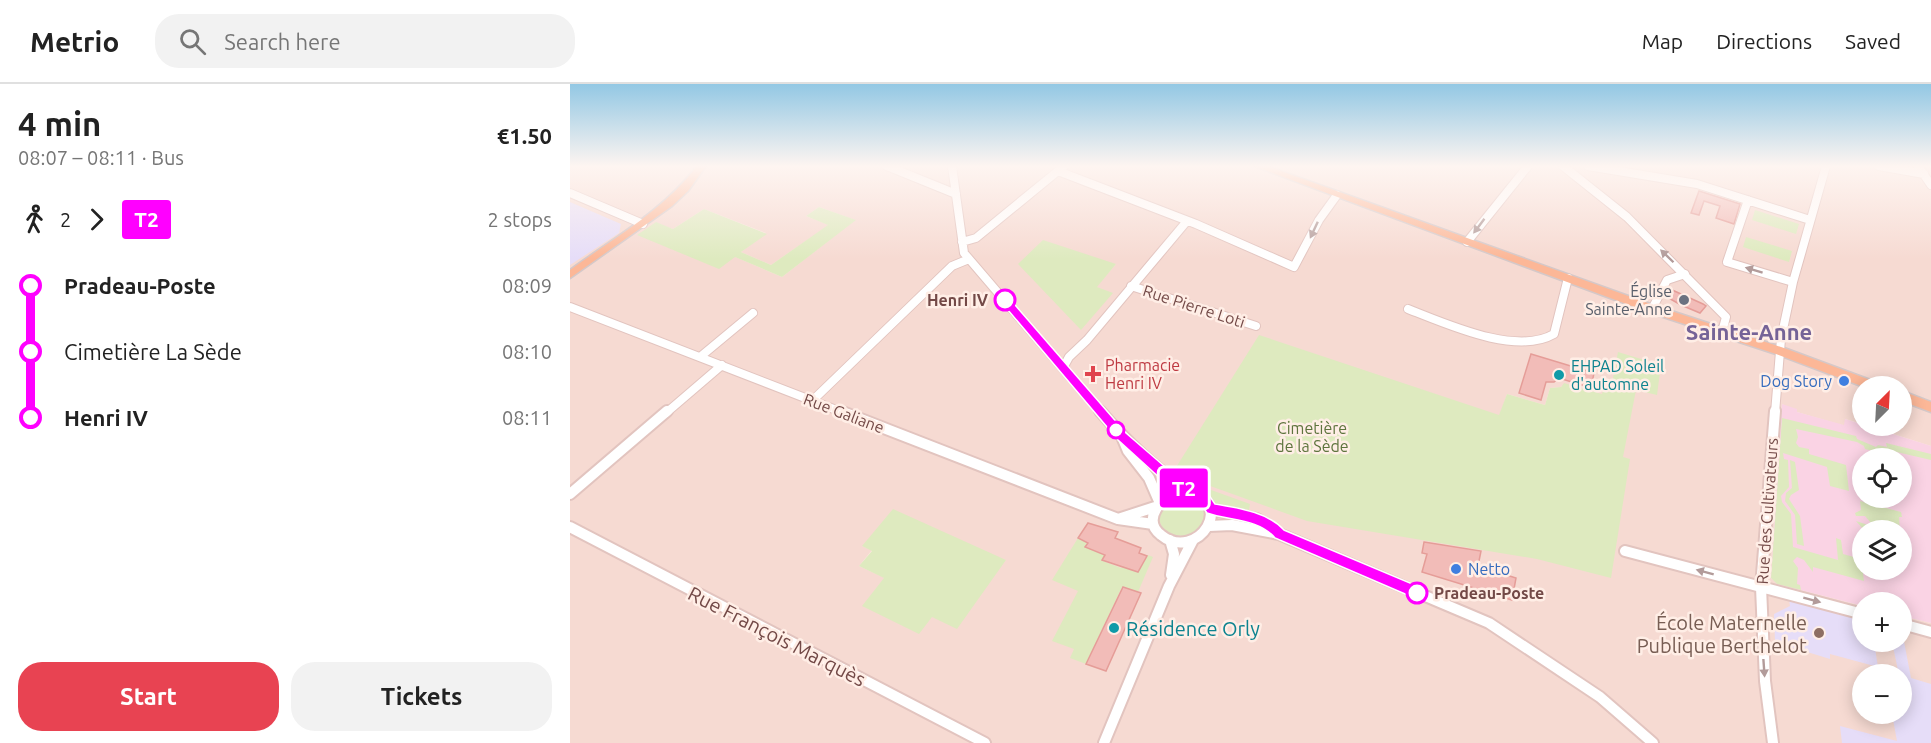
<!DOCTYPE html>
<meta charset="utf-8">
<style>
:root{--surface:#fff;--page:#f2f2f2;--text:#222;--muted:#767676;--line:#e0e0e0;--accent:#e84352}
body{margin:0;font-family:Ubuntu,sans-serif;background:var(--page);color:var(--text);height:100vh;display:flex;flex-direction:column;font-size:22px;white-space:nowrap}
*{box-sizing:border-box;margin:0}
p{font-size:20px;color:var(--muted)}
.icon{flex:none;width:33px;height:33px;fill:none;stroke:currentColor;stroke-width:2;stroke-linecap:round;stroke-linejoin:round}
.map{position:relative;flex:1;overflow:hidden}
.drawer{display:flex;flex-direction:column;background:var(--surface);width:570px}
.drawer>*{flex:none}
.badge{padding:0 12px;border-radius:4px;font-size:21px;line-height:39px}
.needle{width:39px;rotate:24deg}
.tools{position:absolute;left:1282px;top:292px;display:grid;gap:12px}
.tools a{display:grid;place-items:center;width:60px;height:60px;border-radius:50%;background:var(--surface);box-shadow:0 3px 15px #0003;font-size:30px}
.map>.badge{position:absolute;translate:-50% -50%;box-shadow:0 0 0 3px #fff}
.legs{display:flex;align-items:center;gap:9px;height:66px;padding:0 18px;font-size:20px}
.legs p{margin-inline-start:auto}
.head{display:flex;align-items:center;justify-content:space-between;height:102px;padding:0 18px}
h1{font-size:33px;font-weight:700;line-height:45px}
.cta{display:flex;gap:12px;margin-top:auto;padding:12px 18px}
.cta a{flex:1;height:69px;border-radius:24px;background:var(--accent);color:#fff;font-size:24px;font-weight:700;line-height:69px;text-align:center}
.cta a+a{background:var(--page);color:var(--text)}
ul{padding:0 18px;list-style:none}
li{display:flex;align-items:center;gap:21px;height:66px;font-size:22px}
li i{display:grid;place-items:center;width:9px;height:100%;margin:0 8px;background:currentColor}
li i::after{content:'';width:15px;height:15px;margin:-8px;border:4px solid;border-radius:50%;background:var(--surface)}
li p{margin-inline-start:auto}
li:first-child i{background:linear-gradient(#0000 50%,currentColor 0)}
li:last-child i{background:linear-gradient(currentColor 50%,#0000 0)}
header{display:flex;align-items:center;gap:36px;box-sizing:border-box;height:84px;padding:0 30px;background:var(--surface);border-bottom:2px solid var(--line)}
header strong{font-size:28px}
nav{display:flex;gap:33px;margin-inline-start:auto;font-size:21px}
.search{width:420px;height:54px;background:var(--page);display:flex;align-items:center;gap:15px;box-sizing:border-box;padding:0 21px;border-radius:24px;color:var(--muted);font-size:22px}
main{display:flex;flex:1;min-height:0}
.map>svg:first-child{display:block}
</style>
<header>
<strong>Metrio</strong>
<div class="search"><svg class="icon" aria-label="search" viewBox="0 0 24 24"><circle cx="10" cy="10" r="6"/><path d="M15 15l6 6"/></svg>Search here</div>
<nav><a>Map</a><a>Directions</a><a>Saved</a></nav>
</header>
<main>
<section class="drawer">
<div class="head"><div><h1>4 min</h1><p>08:07 – 08:11 · Bus</p></div><b>€1.50</b></div>
<div class="legs"><svg class="icon" aria-label="walk" viewBox="0 0 24 24"><circle cx="13" cy="4" r="2"/><path d="M13 8l-2 6 4 7M11 14l-3 7M7 12l3-4h3l4 4"/></svg>2<svg class="icon" aria-label="forward" viewBox="0 0 24 24"><path d="M9 5l7 7-7 7"/></svg><b class="badge" style="background:#f0f;color:#fff">T2</b><p>2 stops</p></div>
<ul>
<li><i style="color:#f0f"></i><b>Pradeau-Poste</b><p>08:09</p></li>
<li><i style="color:#f0f"></i><span>Cimetière La Sède</span><p>08:10</p></li>
<li><i style="color:#f0f"></i><b>Henri IV</b><p>08:11</p></li>
</ul>
<div class="cta"><a>Start</a><a>Tickets</a></div>
</section>
<div class="map">
<svg width="1361" height="659" viewBox="0 0 1361 659">
<rect width="100%" height="100%" fill="#fce8e0"/>
<path fill="#f6dad2" fill-rule="evenodd" d="M0 82H1361V362L1298 342H1332V303H1293V340L1275 335V342L1227 328 1212 320 1201 494 1207 500 1293 522V558H1332V532L1361 539V659H0ZM249 123 285 136 212 193 86 139 103 145 134 125 196 149 171 168 201 181 259 141 236 132ZM448 180H546L526 203 543 210ZM1091 281 1066 305 930 331 937 310 975 321 980 304 991 303 994 300 1033 311ZM292 462 436 476 362 533 315 494 289 482 302 466ZM1293 591H1332V630H1293Z"/>
<path fill="#e6ddf8" d="M0 118 51 140 49 149 0 181Z
M1219 515 1293 536V558H1304L1308 583 1260 570V575L1205 558 1204 530 1220 522Z
M1332 547 1341 594 1361 600V659H1272L1270 642 1327 657 1322 630H1332V591H1329L1322 558H1332Z"/>
<path fill="#fad3e4" fill-rule="evenodd" d="M1212 320 1227 325V328L1274 341 1275 335 1361 362V539L1332 532V519H1293V522L1207 500 1201 494ZM1293 375H1332V414H1293ZM1293 447H1332V486H1293Z"/>
<path fill="#deeabf" d="M249 123 286 136 212 193 165 173 149 185 67 151 86 138 103 145 134 125 197 150 171 168 201 181 258 141 236 132Z
M1185 126 1229 140 1226 150 1182 136Z
M1176 153 1222 167 1219 178 1173 163Z
M473 156 546 180 527 203 543 209 511 246 448 180Z
M689 251 929 331 937 310 975 321 980 304 991 303 994 299 1032 310 1034 303 1041 304 1048 268 1091 281 1087 311 1066 306 1053 373 1060 375 1041 494 967 475 737 437 607 390 605 385Z
M1212 334 1286 352 1287 355 1306 363 1308 361 1317 363 1316 359 1361 370V376L1318 366H1311V369L1295 365 1294 362 1287 358 1226 345 1228 353 1226 359 1229 363 1239 365V370L1276 381 1279 407 1260 402 1257 383 1213 369 1214 375 1218 376 1219 403 1211 412 1212 418 1221 430 1223 463 1268 476 1266 454 1271 456 1273 470 1291 475 1294 497 1243 483V488L1234 476 1227 473 1223 477 1228 484 1227 500 1230 501 1231 506 1207 500 1201 494Z
M1220 376 1225 378 1229 406 1221 411 1219 415 1230 432 1234 462 1227 460 1225 431 1215 417 1216 409 1222 404Z
M630 402 680 420 679 426 646 420 640 411 629 404Z
M611 411 619 412 635 423 637 436 623 452C607 453 593 452 589 435 590 422 599 415 611 411Z
M1290 417 1331 428 1332 433H1329L1330 447H1295L1286 437 1298 441 1301 439 1295 432H1286L1285 429 1291 426Z
M323 425 436 476 387 545 362 533 349 550 292 522 314 494 289 482 302 467 292 462Z
M508 454 518 459 515 463 535 471 533 477 551 484 553 482 568 488 578 471 583 473 568 508 552 503 516 580 500 574 504 565 482 557 508 507 482 496Z"/>
<path fill="#f2bcb8" stroke="#e59d98" stroke-width="1.5" d="M1129 107 1170 120 1164 140 1146 134 1150 122 1134 117 1129 131 1121 129Z
M1100 205 1133 220 1136 222 1130 229 1111 221 1095 212Z
M961 270 1024 289 1021 304 989 294 984 298H976L971 316 949 309Z
M518 439 548 448 545 454 571 464 569 469 577 472 568 488 532 476 535 471 515 463 518 459 508 454Z
M854 458 911 467 908 482 946 494 942 516 915 508V511L903 507 904 504 852 488 857 470 852 469Z
M553 503 571 509 536 587 516 580Z"/>
<g fill="none" stroke-linecap="round" stroke-linejoin="round">
<g stroke="#e2c4bf" stroke-width="10">
<path id="minor-far1" d="M317 82 386 110
M382 82 394 169 531 329
M993 82 1057 133 1156 233 1152 248
M1018 82 1127 100 1240 136
M1309 82 1354 90
M1348 82 1361 101
M488 87 626 140 724 183 749 136 767 111
M0 109 73 140
M1178 116 1157 178 1223 198
M392 158 406 154 494 82
M897 158 958 82
M561 202 686 242
M0 223 274 329
M838 225C877 240 946 272 984 250L998 194
M1082 225 1097 196 1115 190
M130 273 183 229
M493 284 499 273 517 256 617 137
M242 317 382 182 399 175
M96 329 152 281
M1205 329 1211 255 1223 198 1256 82"/>
</g>
<g stroke="#e2c4bf" stroke-width="14">
<path id="minor" d="M270 327 548 435 583 440
M530 327C556 357 584 384 617 406
M553 355 558 367 579 394 589 417
M609 406C673 415 626 480 591 451 570 435 593 413 609 406Z
M0 410 97 327
M641 425 687 435 709 450
M548 435 585 423
M639 442 662 441 709 450 919 539 1030 613 1083 659
M0 443 415 659
M600 456 604 470 601 491
M1055 467 1293 530
M1332 540 1361 548
M534 659 599 502 623 456
M1203 659 1195 597 1191 503 1205 327"/>
</g>
<g stroke="#d5c8c8" stroke-width="3">
<path id="major" d="M127 82H136L118 107 102 122 0 194V186C44 154 94 126 127 82Z
M684 82H697L1086 222 1214 264 1311 300 1313 303H1294L1206 270 1078 228Z
M1332 307 1361 318V328L1332 317Z"/>
</g>
<use href="#minor-far1" stroke="#fff" stroke-width="8"/>
<use href="#minor" stroke="#fff" stroke-width="10"/>
<use href="#major" fill="#fcb797" fill-rule="evenodd"/>
</g>
<defs><path id="oneway-solid" d="M-6-.8H1V-3.2L6.5 0L1 3.2V.8H-6Z" transform="scale(1.5)"/></defs>
<g fill="#b29b9a">
<use href="#oneway-solid" transform="translate(909 142) rotate(127)"/>
<use href="#oneway-solid" transform="translate(744 146) rotate(115)"/>
<use href="#oneway-solid" transform="translate(1097 172) rotate(-136)"/>
<use href="#oneway-solid" transform="translate(1184 186) rotate(-163)"/>
<use href="#oneway-solid" transform="translate(1135 488) rotate(-165)"/>
<use href="#oneway-solid" transform="translate(1242 516) rotate(15)"/>
<use href="#oneway-solid" transform="translate(1194 584) rotate(86)"/>
</g>
<linearGradient id="sky" x2="0" y2="1"><stop stop-color="#93c8e4"/><stop offset="0.47" stop-color="#fef5f1"/><stop offset="1" stop-color="#fef5f1" stop-opacity="0"/></linearGradient>
<rect width="1361" height="175" fill="url(#sky)"/>
<path fill="#f0f" stroke="#fff" stroke-width="1.5" d="M435 213 439 214 556 349 601 388 622 402 637 408 645 420C668 424 698 428 714 446L852 504 854 509 852 513 847 515 842 513 705 454C688 434 659 437 637 429L628 416 613 410 592 396 548 356 432 219V214Z"/>
<g fill="#fff" stroke="#f0f" stroke-width="3">
<circle cx="435" cy="216" r="10"/>
<circle cx="546" cy="346" r="8"/>
<circle cx="847" cy="509" r="10"/>
</g>
<circle fill="#6b7280" stroke="#ffeee6" stroke-width="2" cx="1114" cy="216" r="6"/>
<path fill="#e0444e" stroke="#ffeee6" stroke-width="2" d="M520 281h6v6h6v6h-6v6h-6v-6h-6v-6h6z"/>
<g fill="#0f9aa8" stroke="#ffeee6" stroke-width="2">
<circle cx="989" cy="291" r="6"/>
<circle cx="544" cy="544" r="6"/>
</g>
<g fill="#3f7fe0" stroke="#ffeee6" stroke-width="2">
<circle cx="1274" cy="297" r="6"/>
<circle cx="886" cy="485" r="6"/>
</g>
<circle fill="#8d6e63" stroke="#ffeee6" stroke-width="2" cx="1249" cy="549" r="6"/>
<g text-anchor="middle" dominant-baseline="central" stroke-width="5" stroke-linejoin="round" paint-order="stroke">
<g font-size="16" fill="#5b616d" stroke="#ffeee6" text-anchor="end">
<text x="1102" y="207">Église<tspan x="1102" dy="18">Sainte-Anne</tspan></text>
</g>
<g font-size="16" font-weight="bold" fill="#734947" stroke="#ffeee6" text-anchor="end">
<text x="418" y="216">Henri IV</text>
<text x="864" y="509" text-anchor="start">Pradeau-Poste</text>
</g>
<g font-size="16" fill="#734947" stroke="#ffeee6">
<text transform="translate(624 222) rotate(18)">Rue Pierre Loti</text>
<text transform="translate(274 329) rotate(21)">Rue Galiane</text>
<text transform="translate(1197 427) rotate(-86)">Rue des Cultivateurs</text>
</g>
<g font-size="16" fill="#be3a42" stroke="#ffeee6" text-anchor="start">
<text x="535" y="281">Pharmacie<tspan x="535" dy="18">Henri IV</tspan></text>
</g>
<g font-size="16" fill="#0d838f" stroke="#ffeee6" text-anchor="start">
<text x="1001" y="282">EHPAD Soleil<tspan x="1001" dy="18">d'automne</tspan></text>
</g>
<g font-size="16" fill="#366cbe" stroke="#ffeee6" text-anchor="end">
<text x="1262" y="297">Dog Story</text>
<text x="898" y="485" text-anchor="start">Netto</text>
</g>
<g font-size="16" fill="#5e743d" stroke="#ffeee6">
<text x="742" y="344">Cimetière<tspan x="742" dy="18">de la Sède</tspan></text>
</g>
<g font-size="20" fill="#785e54" stroke="#ffeee6" text-anchor="end">
<text x="1237" y="538">École Maternelle<tspan x="1237" dy="23">Publique Berthelot</tspan></text>
</g>
<g font-size="20" fill="#0d838f" stroke="#ffeee6" text-anchor="start">
<text x="556" y="544">Résidence Orly</text>
</g>
<g font-size="20" fill="#734947" stroke="#ffeee6">
<text transform="translate(207 552) rotate(27)">Rue François Marquès</text>
</g>
<g font-size="22" font-weight="bold" fill="#756397" stroke="#ffeee6">
<text x="1179" y="247">Sainte-Anne</text>
</g>
</g>
</svg>
<div class="tools">
<a><svg class="needle" viewBox="-14 -14 28 28"><path d="M0-13l5 13h-10z" fill="#e53935"/><path d="M0 13l5-13h-10z" fill="#767676"/></svg></a>
<a><svg class="icon" aria-label="locate" viewBox="0 0 24 24"><circle cx="12" cy="12" r="6"/><path d="M12 2v4M12 18v4M2 12h4M18 12h4"/></svg></a>
<a><svg class="icon" aria-label="layers" viewBox="0 0 24 24"><path d="M12 4l9 5-9 5-9-5zM3 14l9 5 9-5"/></svg></a>
<a>+</a>
<a>−</a>
</div>
<b class="badge" style="left:614px;top:404px;background:#f0f;color:#fff">T2</b>
</div>
</main>
